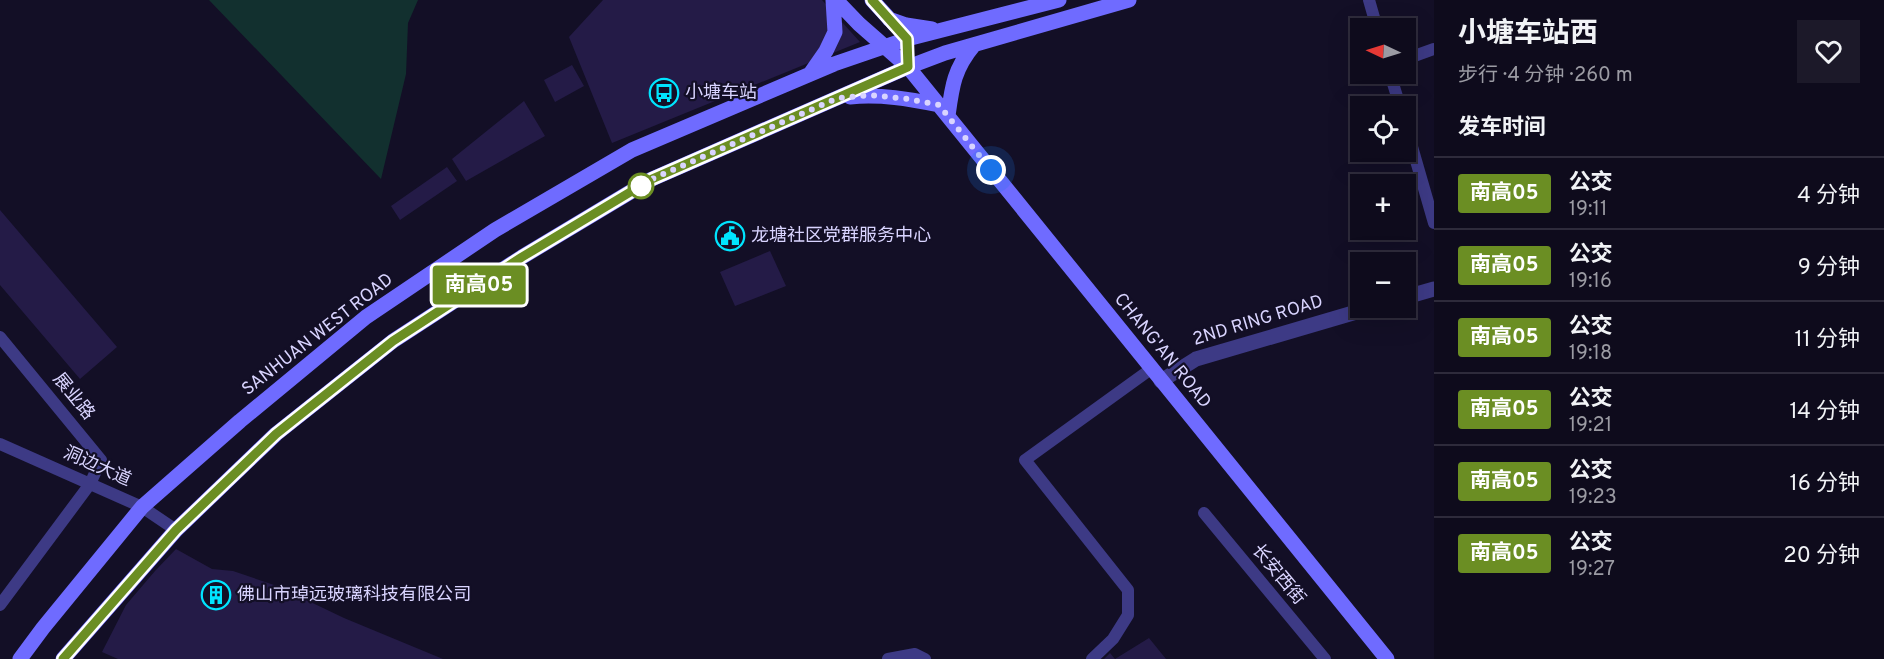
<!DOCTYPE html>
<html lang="zh">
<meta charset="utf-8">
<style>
:root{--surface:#0e0b1c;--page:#1c1929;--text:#f1f3f6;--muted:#9b9ba3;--line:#2e2b3b}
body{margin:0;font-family:Overpass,"Noto Sans SC",sans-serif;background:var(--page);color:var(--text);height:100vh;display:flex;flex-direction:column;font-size:22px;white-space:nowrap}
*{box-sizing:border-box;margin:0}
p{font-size:20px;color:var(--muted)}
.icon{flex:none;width:33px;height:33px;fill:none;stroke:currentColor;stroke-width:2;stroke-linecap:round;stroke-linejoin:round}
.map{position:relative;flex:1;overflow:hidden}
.panel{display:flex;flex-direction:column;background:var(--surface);width:450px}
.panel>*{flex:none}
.badge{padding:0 12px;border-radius:4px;font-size:21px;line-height:39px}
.needle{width:39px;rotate:274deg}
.buttons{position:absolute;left:1350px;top:18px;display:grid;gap:12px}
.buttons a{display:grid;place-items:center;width:66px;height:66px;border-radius:0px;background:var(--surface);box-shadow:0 6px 24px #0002,0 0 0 2px var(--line);font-size:30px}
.you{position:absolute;width:30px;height:30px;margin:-15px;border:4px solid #fff;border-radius:50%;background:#1a73e8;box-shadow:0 0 0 9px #1a73e833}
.map>.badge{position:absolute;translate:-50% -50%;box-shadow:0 0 0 3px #fff}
h2{padding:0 24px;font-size:22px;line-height:54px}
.round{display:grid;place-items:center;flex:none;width:63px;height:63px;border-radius:0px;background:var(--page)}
.overview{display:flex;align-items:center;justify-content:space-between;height:102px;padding:0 24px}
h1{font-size:28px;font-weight:700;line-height:45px}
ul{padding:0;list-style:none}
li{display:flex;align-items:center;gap:18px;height:72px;padding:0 24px;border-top:2px solid var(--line)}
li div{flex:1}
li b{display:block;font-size:22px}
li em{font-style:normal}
li .badge{min-width:66px;font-weight:700;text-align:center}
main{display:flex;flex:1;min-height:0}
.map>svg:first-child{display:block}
</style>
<main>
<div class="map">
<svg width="1434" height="659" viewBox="0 0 1434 659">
<rect width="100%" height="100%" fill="#130f26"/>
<path fill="#12302f" d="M209 0H418L408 23 406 74 381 179Z"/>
<path fill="#241b47" d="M603 0H822L860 42 612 143 569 37Z
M572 65 584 86 555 102 544 80Z
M524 101 545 136 466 181 452 159Z
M447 167 457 181 400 220 391 206Z
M0 210 117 347 80 379 0 285Z
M770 251 786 286 735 306 720 272Z
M176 549 212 569 233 571 277 586 344 618 443 659H118L102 652 126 605 155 571Z
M1149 638 1166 659H1104L1110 653 1115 659Z"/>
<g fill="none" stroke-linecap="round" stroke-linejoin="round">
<path stroke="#3d3a85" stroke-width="12" d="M1369 0 1377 28
M1406 59 1434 49
M1390 74 1400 106
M1406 126 1434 223
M0 337 101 460 90 484 0 605
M0 444 142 507 176 530
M1204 513 1325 659
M888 659 915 654 925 659
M1092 659 1113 639 1128 615V590L1025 460 1151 369"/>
<path stroke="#3d3a85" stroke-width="15" d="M1406 297 1434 289
M1161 381 1196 359 1370 308"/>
<path stroke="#6f6bff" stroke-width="15" d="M836 0 859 24 908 67 1387 659
M872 0 895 25
M889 19 906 25 932 29
M810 74 826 51 835 32 833 0
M850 97C881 94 909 99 939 105
M948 116C952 86 954 69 974 45
M20 659 43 628 142 507 240 421 366 317 495 230 632 150 834 64 907 39 1059 0
M63 659 176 530 276 434 393 341 522 257 652 179 908 67 945 53 1129 0"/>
</g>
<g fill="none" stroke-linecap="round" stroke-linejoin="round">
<g stroke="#fff" stroke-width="14">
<path id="line" d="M63 659 176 530 276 434 393 341 522 257 652 179 908 67 907 39 872 0"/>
</g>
<use href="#line" stroke="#6b8e23" stroke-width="9"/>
<path stroke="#d9d4ff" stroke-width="6" stroke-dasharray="0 10.8" d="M641 186 633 190 652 179 838 98 870 95 908 99 939 105 991 170"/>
</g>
<defs>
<g id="bus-ring" transform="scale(1.5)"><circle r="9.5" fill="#130f26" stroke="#00e5ff" stroke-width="1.5"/><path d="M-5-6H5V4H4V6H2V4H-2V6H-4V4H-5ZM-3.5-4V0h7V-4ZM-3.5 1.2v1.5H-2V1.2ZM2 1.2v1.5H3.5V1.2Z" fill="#00e5ff"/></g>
<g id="civic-ring" transform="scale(1.5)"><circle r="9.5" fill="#130f26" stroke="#00e5ff" stroke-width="1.5"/><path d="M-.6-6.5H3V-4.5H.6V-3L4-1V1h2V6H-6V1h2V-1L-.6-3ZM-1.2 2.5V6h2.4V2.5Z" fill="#00e5ff"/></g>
<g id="building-ring" transform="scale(1.5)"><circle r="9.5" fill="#130f26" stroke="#00e5ff" stroke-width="1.5"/><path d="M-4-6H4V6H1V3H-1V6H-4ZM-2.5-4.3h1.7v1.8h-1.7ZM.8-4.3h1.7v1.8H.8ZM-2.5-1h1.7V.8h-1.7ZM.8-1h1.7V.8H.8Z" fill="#00e5ff"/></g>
</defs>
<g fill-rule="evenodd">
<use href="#bus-ring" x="664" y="93"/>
<use href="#civic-ring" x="730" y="236"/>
<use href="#building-ring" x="216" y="595"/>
</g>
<circle fill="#fff" stroke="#6b8e23" stroke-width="3" cx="641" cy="186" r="12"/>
<g text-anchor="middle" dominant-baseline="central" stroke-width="4.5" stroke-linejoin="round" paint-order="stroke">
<g font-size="18" fill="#d9d4ff" stroke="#130f26" text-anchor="start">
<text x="685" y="93">小塘车站</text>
<text x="751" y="236">龙塘社区党群服务中心</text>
<text x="237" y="595">佛山市琸远玻璃科技有限公司</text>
</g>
<g font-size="18" fill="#d9d4ff" stroke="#130f26">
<text transform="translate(1258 321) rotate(-17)">2ND RING ROAD</text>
<text transform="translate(318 335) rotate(-38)">SANHUAN WEST ROAD</text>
<text transform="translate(1162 351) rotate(51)">CHANG'AN ROAD</text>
<text transform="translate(73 397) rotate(51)">展业路</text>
<text transform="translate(97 467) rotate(24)">洞边大道</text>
<text transform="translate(1278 575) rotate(50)">长安西街</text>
</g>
</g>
</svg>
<div class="buttons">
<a><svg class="needle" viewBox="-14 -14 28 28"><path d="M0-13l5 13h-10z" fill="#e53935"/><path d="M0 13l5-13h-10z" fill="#9b9ba3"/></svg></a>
<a><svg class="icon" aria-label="locate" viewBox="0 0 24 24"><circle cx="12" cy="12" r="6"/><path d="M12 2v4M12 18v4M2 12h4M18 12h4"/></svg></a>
<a>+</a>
<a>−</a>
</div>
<div class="you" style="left:991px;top:170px"></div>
<b class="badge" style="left:479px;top:285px;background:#6b8e23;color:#fff">南高05</b>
</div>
<section class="panel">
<div class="overview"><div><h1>小塘车站西</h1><p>步行 · 4 分钟 · 260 m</p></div><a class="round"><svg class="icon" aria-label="heart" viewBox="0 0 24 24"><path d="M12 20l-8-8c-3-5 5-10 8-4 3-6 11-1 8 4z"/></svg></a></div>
<h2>发车时间</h2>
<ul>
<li><span class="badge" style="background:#6b8e23;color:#fff">南高05</span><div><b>公交</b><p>19:11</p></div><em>4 分钟</em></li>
<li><span class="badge" style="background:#6b8e23;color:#fff">南高05</span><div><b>公交</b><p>19:16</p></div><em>9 分钟</em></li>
<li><span class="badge" style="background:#6b8e23;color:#fff">南高05</span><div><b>公交</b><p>19:18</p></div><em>11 分钟</em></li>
<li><span class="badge" style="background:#6b8e23;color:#fff">南高05</span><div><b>公交</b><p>19:21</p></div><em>14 分钟</em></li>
<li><span class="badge" style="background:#6b8e23;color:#fff">南高05</span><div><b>公交</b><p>19:23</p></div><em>16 分钟</em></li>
<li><span class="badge" style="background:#6b8e23;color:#fff">南高05</span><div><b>公交</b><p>19:27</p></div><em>20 分钟</em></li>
</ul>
</section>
</main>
